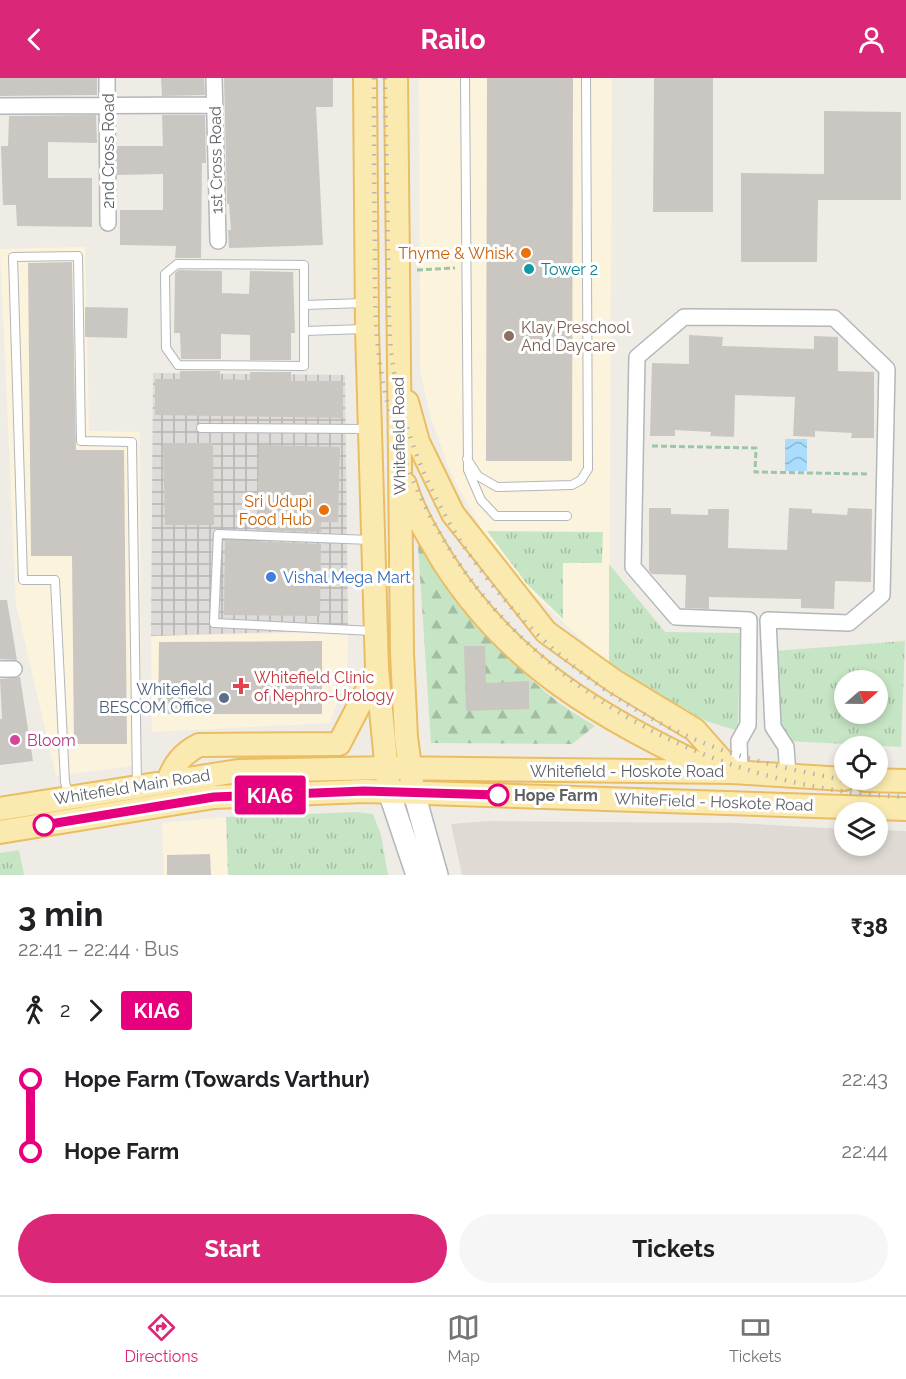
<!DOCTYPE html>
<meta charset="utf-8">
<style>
:root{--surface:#fff;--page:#f6f6f6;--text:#202124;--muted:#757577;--line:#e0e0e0;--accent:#db2777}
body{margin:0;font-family:Raleway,sans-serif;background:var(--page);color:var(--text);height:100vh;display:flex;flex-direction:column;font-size:22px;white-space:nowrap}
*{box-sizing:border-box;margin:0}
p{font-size:20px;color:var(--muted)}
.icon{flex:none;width:33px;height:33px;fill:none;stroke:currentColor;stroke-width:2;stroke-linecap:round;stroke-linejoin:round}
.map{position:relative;height:797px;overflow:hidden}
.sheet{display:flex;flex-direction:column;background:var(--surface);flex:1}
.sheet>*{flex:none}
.badge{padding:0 12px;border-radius:4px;font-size:21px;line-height:39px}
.needle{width:39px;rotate:70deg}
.fabs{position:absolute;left:834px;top:592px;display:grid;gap:12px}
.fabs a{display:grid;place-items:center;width:54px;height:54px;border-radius:50%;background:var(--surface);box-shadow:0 3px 9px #0003;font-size:30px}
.map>.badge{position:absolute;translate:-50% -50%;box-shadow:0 0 0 3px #fff}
.legs{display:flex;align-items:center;gap:9px;height:66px;padding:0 18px;font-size:20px}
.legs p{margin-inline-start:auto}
.summary{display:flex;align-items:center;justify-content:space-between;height:102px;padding:0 18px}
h1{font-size:33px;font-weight:700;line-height:45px}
.button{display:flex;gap:12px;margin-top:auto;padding:12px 18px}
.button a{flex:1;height:69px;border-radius:36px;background:var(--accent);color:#fff;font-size:24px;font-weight:700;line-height:69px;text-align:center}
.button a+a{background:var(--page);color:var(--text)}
ul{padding:0 18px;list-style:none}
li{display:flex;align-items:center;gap:21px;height:72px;font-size:22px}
li i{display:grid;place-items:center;width:9px;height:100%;margin:0 8px;background:currentColor}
li i::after{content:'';width:15px;height:15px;margin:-8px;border:4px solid;border-radius:50%;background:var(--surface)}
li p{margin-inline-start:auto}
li:first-child i{background:linear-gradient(#0000 50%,currentColor 0)}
li:last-child i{background:linear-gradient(currentColor 50%,#0000 0)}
header{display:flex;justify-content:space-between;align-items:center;height:78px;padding:0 18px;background:var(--accent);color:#fff;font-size:27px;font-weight:700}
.tabs{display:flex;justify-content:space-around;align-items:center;height:84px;border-top:2px solid var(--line);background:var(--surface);font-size:16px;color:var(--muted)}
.tabs a{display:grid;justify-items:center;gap:3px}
.tabs .selected{color:var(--accent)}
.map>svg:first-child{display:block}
</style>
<header><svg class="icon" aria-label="back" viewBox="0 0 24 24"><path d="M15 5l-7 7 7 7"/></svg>Railo<svg class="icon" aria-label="person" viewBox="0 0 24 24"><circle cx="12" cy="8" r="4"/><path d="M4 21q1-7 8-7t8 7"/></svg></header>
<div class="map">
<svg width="906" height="797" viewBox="0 0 906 797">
<defs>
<pattern id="industrial-grid" width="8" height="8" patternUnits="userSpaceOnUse" patternTransform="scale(1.5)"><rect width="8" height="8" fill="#dedbd8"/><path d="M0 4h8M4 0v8" fill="none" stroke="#b7b5b3"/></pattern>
<pattern id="grass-tufts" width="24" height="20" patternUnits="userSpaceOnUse" patternTransform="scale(1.5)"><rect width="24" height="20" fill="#c6e5c4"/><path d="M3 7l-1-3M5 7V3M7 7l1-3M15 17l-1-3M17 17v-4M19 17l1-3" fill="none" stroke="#a4bda3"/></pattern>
<pattern id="forest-firs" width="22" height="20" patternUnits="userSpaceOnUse" patternTransform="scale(1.5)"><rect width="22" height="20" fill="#c6e5c4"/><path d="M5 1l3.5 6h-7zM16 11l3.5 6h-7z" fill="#a4bda3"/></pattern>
<pattern id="water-waves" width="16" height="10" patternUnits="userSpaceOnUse" patternTransform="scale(1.5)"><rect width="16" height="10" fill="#aadcfb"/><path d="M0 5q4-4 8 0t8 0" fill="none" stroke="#8eb6cf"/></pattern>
</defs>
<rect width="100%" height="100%" fill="#efece6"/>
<path fill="#fcf3dd" d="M419 0H612L609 587 519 503 484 456 451 396 430 338 420 291Z
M85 169 89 353 140 354 141 687 56 698 16 526 0 171Z
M348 554 347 594 330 645 152 654 151 558Z
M226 739 228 797H164L162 745Z"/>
<path fill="url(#industrial-grid)" d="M153 295 345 297 348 552 151 558Z"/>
<path fill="#dfdbd4" d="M488 743 735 745 844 751V768H878V752L906 753V797H462L451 746Z"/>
<path fill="url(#grass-tufts)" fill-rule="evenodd" d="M487 453 603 454 602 485H563V541L527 506Z
M609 486 665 554 740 555 738 653 706 643 609 587Z
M905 563 901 669 788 663 775 638 774 573ZM844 603H878V636H844Z
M355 734 373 736 381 757 388 797H228L226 739Z
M19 772 24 797H0V775Z"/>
<path fill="url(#forest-firs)" d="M418 467 426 468C463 523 500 579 553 620 566 631 581 639 595 648L572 666 431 665Z"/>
<path fill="url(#water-waves)" d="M785 361H807V393H785Z"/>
<path fill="#cac7c2" d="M0 0H97V17L0 18Z
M161 0H204L205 17 162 18Z
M224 0H333V29H316L323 167 229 170 228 152H231L229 126H227Z
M487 0H573L572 383H486Z
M654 0H713V134H653Z
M824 33 901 34V122H818L817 184H741V95L824 96Z
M96 37 97 65 48 64V100H92V149L17 148 16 127H3L1 68H8L9 38Z
M162 37H205L206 85H202L201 180H175L176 168 120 167V132H163V96L117 97V68H163Z
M72 184 76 372H124L127 666H74L72 478H31L28 185Z
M179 192 222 193V215L249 216 250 193 293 194 295 255H291V282H250V257L221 256V281H181L180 255H174L175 195Z
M85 229 128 230 127 260 85 259Z
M689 257 723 259 722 268 814 271V258L838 259V293L874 294V360H851L852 355 815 353V359L793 358 795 319 735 317 734 359 710 358 711 354 675 352V358H650L652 285 689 286Z
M180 293H220V301L250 302V294H291V303H343V340L155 337V301H180Z
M163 365H213L214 447H165Z
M259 367 340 369 338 444H321V454L257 452Z
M649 430H671V436L708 437V431H729L728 470 787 472 789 430 812 431V435L847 437 848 430 872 431 871 504 835 503 834 531 801 530V521L709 519V531L685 530 686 497 652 496 649 493Z
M225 462 321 466 320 538 224 537Z
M0 522H7L17 582 0 581Z
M322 563V636H158L159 564Z
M464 568H485L486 605 529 603V631L466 633Z
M20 599 33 683 0 687V641H2L0 601Z
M210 776 211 797H167V777Z"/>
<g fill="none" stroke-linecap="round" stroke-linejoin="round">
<g stroke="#b3b6ba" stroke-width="10">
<path id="service" d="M465 0 468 392 481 422 496 438H567
M177 186 304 187V288L178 287 166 270 165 196Z
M305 227 364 225
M305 253 364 251
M201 350 367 351
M467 381 478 398 497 409 572 407 581 402 588 391 586 0
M371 462 218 456 214 545 373 553
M69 718 65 704 55 502H23L13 179 78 178 81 363 132 364 137 707"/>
</g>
<g stroke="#b3b6ba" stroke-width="18">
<path id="minor" d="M107 0 108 145
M214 0 218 163
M0 28 215 27
M0 591H14
M740 695 739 663 748 647 749 542 676 539 633 489 637 279 684 239 834 240 887 291 882 517 849 545 768 542 773 649 786 669 788 698"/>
</g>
<g stroke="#b2b5ba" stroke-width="24">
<path id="secondary" d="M389 714 417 797
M414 715 437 797"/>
</g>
<g stroke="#eabd63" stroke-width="26">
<path id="primary" d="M365 0 367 251 377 591 388 704
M396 0 402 575 406 659 412 704
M407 324 418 364 453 436 546 554 614 603 695 652 732 694
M405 406C413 434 428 458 443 483 511 590 600 638 711 692
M865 702 906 703
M168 703C175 685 182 676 199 667L339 666 377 593
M0 731 238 693 386 690 732 694 844 701
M0 754 214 719 364 713 906 731"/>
</g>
<path stroke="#9dc6a6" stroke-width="3" stroke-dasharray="6 3" stroke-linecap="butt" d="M417 192 455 190
M652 368 756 370 755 394 869 396"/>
<use href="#service" stroke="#fff" stroke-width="8"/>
<use href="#minor" stroke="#fff" stroke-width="15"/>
<use href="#secondary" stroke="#fff" stroke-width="21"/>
<use href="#primary" stroke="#fbeaaf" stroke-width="22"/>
<path stroke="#b4b5b5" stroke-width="4.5" stroke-dasharray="1.5 8" stroke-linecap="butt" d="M374 0C374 55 374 110 375 165 375 210 374 254 382 299 428 551 658 709 906 719
M385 0C386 58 387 117 388 175 389 204 388 233 390 261 403 428 524 579 672 651 726 678 786 691 844 702"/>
</g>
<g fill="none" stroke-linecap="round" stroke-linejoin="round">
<g stroke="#fff" stroke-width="14">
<path id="line-1" d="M44 747 214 719 364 713 498 717"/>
</g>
<use href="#line-1" stroke="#e6007e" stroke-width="9"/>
</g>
<g fill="#e8710a" stroke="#fff" stroke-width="2">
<circle cx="526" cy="175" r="6"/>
<circle cx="324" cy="432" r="6"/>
</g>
<circle fill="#0f9aa8" stroke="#fff" stroke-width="2" cx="529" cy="191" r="6"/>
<circle fill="#8d6e63" stroke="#fff" stroke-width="2" cx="509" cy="258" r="6"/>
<circle fill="#3f7fe0" stroke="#fff" stroke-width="2" cx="271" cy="499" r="6"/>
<path fill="#e0444e" stroke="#fff" stroke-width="2" d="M238 599h6v6h6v6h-6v6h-6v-6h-6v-6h6z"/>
<circle fill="#5c6f8a" stroke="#fff" stroke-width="2" cx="224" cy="620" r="6"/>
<circle fill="#d1479c" stroke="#fff" stroke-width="2" cx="15" cy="662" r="6"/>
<g fill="#fff" stroke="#e6007e" stroke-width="3">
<circle cx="498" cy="717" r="10"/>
<circle cx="44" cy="747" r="10"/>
</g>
<g text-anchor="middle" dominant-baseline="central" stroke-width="6" stroke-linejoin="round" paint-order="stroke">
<g font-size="16" fill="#5d6165" stroke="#fff">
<text transform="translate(108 73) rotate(-90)">2nd Cross Road</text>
<text transform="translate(216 82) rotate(-91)">1st Cross Road</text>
<text transform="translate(399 358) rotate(-91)">Whitefield Road</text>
<text x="627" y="693">Whitefield - Hoskote Road</text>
<text transform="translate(132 709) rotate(-9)">Whitefield Main Road</text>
<text transform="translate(714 724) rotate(2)">WhiteField - Hoskote Road</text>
</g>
<g font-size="16" fill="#c56008" stroke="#fff" text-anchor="end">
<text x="514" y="175">Thyme &amp; Whisk</text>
<text x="312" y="423">Sri Udupi<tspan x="312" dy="18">Food Hub</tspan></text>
</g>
<g font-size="16" fill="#0d838f" stroke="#fff" text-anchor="start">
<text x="541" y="191">Tower 2</text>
</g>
<g font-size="16" fill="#785e54" stroke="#fff" text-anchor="start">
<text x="521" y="249">Klay Preschool<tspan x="521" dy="18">And Daycare</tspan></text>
</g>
<g font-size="16" fill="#366cbe" stroke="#fff" text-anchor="start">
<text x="283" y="499">Vishal Mega Mart</text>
</g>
<g font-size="16" fill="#be3a42" stroke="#fff" text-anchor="start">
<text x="254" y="599">Whitefield Clinic<tspan x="254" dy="18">of Nephro-Urology</tspan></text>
</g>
<g font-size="16" fill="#4e5e75" stroke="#fff" text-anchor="end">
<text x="212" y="611">Whitefield<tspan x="212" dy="18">BESCOM Office</tspan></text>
</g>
<g font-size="16" fill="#b23c85" stroke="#fff" text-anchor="start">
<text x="27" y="662">Bloom</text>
</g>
<g font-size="16" font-weight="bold" fill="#5d6165" stroke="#fff" text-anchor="start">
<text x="514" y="717">Hope Farm</text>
</g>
</g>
</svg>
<div class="fabs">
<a><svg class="needle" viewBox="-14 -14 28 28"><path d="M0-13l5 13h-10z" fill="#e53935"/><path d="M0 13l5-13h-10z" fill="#757577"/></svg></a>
<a><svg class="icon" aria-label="locate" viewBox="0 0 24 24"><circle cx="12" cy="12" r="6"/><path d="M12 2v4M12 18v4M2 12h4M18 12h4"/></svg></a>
<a><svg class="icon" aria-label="layers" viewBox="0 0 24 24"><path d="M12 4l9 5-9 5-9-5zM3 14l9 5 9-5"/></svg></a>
</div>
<b class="badge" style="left:270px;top:717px;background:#e6007e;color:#fff">KIA6</b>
</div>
<section class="sheet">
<div class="summary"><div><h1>3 min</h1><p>22:41 – 22:44 · Bus</p></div><b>₹38</b></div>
<div class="legs"><svg class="icon" aria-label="walk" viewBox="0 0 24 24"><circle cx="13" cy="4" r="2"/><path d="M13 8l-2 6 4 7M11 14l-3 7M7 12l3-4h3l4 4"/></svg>2<svg class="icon" aria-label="forward" viewBox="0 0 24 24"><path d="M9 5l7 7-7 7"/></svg><b class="badge" style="background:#e6007e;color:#fff">KIA6</b></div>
<ul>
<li><i style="color:#e6007e"></i><b>Hope Farm (Towards Varthur)</b><p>22:43</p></li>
<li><i style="color:#e6007e"></i><b>Hope Farm</b><p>22:44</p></li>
</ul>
<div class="button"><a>Start</a><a>Tickets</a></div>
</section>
<nav class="tabs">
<a class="selected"><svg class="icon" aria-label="directions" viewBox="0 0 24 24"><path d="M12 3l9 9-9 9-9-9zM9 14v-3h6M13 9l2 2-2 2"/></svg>Directions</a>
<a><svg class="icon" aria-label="map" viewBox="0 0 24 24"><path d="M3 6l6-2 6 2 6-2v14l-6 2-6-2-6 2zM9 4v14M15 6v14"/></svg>Map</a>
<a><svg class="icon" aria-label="tickets" viewBox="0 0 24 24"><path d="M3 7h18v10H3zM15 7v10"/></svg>Tickets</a>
</nav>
